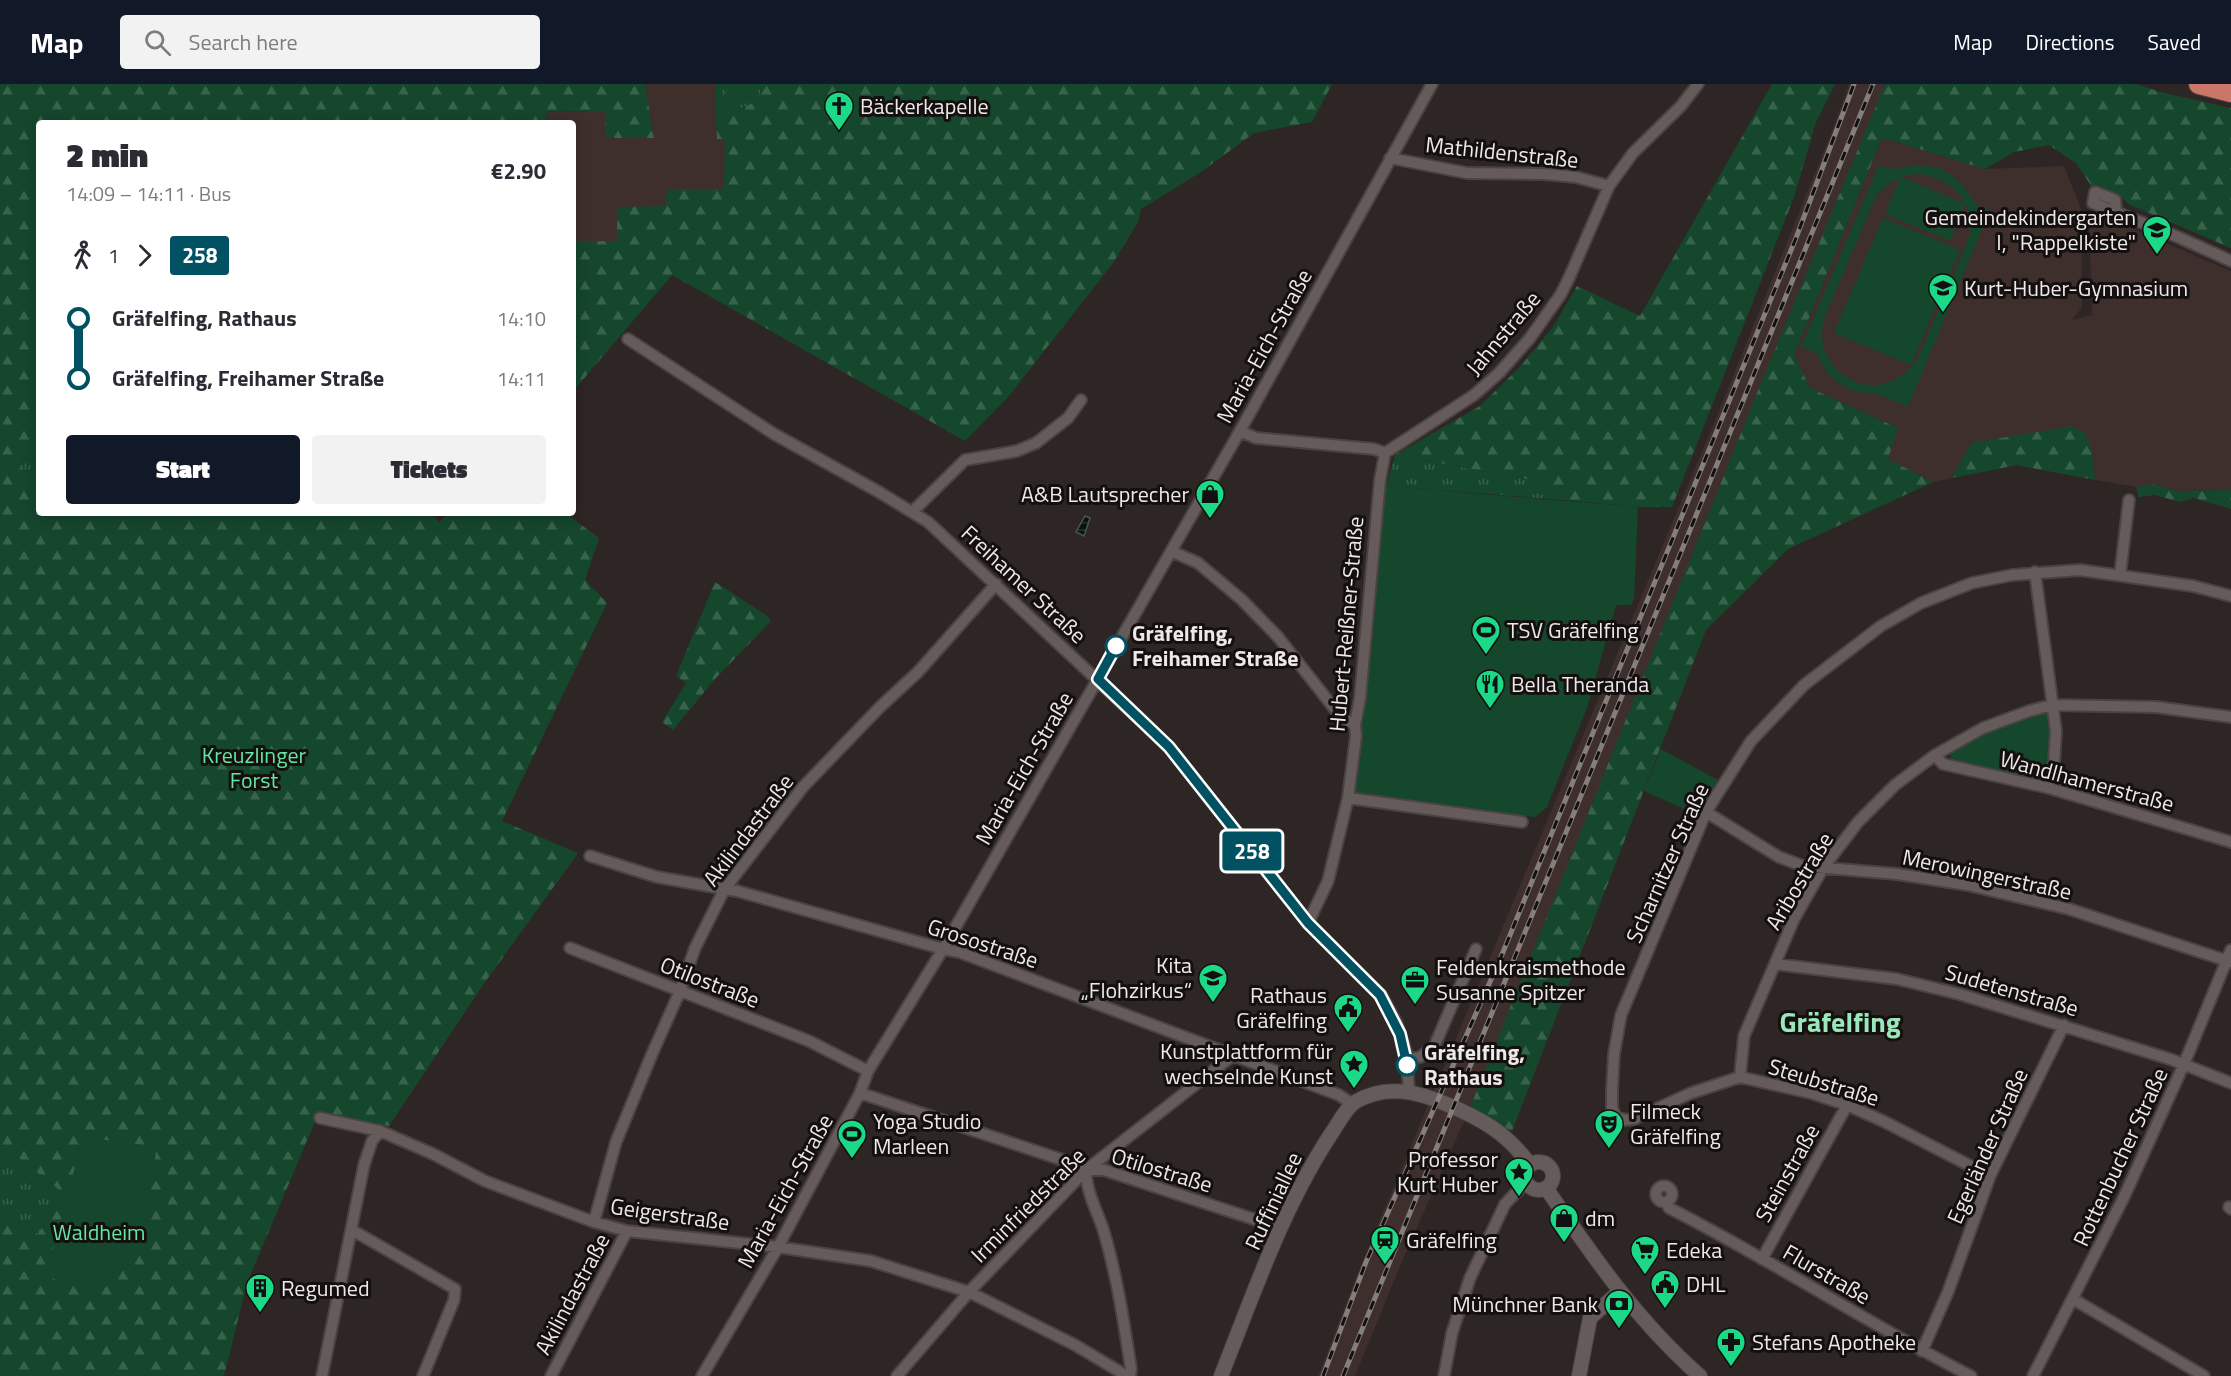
<!DOCTYPE html>
<meta charset="utf-8">
<style>
:root{--surface:#fff;--page:#f2f2f3;--text:#2b2b33;--muted:#7c7c81;--accent:#111827}
body{margin:0;font-family:"Titillium Web",sans-serif;background:var(--page);color:var(--text);height:100vh;display:flex;flex-direction:column;font-size:22px;white-space:nowrap}
*{box-sizing:border-box;margin:0}
p{font-size:20px;color:var(--muted)}
.icon{flex:none;width:33px;height:33px;fill:none;stroke:currentColor;stroke-width:2;stroke-linecap:round;stroke-linejoin:round}
.map{position:relative;flex:1;overflow:hidden}
.sheet{position:absolute;left:36px;top:36px;width:540px;height:396px;display:flex;flex-direction:column;background:var(--surface);border-radius:6px;box-shadow:0 3px 15px #0003}
.sheet>*{flex:none}
.badge{padding:0 12px;border-radius:4px;font-size:21px;line-height:39px}
.map>.badge{position:absolute;translate:-50% -50%;box-shadow:0 0 0 3px #fff}
.legs{display:flex;align-items:center;gap:9px;height:66px;padding:0 30px;font-size:20px}
.legs p{margin-inline-start:auto}
.head{display:flex;align-items:center;justify-content:space-between;height:102px;padding:0 30px}
h1{font-size:33px;font-weight:800;line-height:45px}
.cta{display:flex;gap:12px;margin-top:auto;padding:12px 30px}
.cta a{flex:1;height:69px;border-radius:6px;background:var(--accent);color:#fff;font-size:24px;font-weight:800;line-height:69px;text-align:center}
.cta a+a{background:var(--page);color:var(--text)}
ul{padding:0 30px;list-style:none}
li{display:flex;align-items:center;gap:21px;height:60px;font-size:22px}
li i{display:grid;place-items:center;width:9px;height:100%;margin:0 8px;background:currentColor}
li i::after{content:'';width:15px;height:15px;margin:-8px;border:4px solid;border-radius:50%;background:var(--surface)}
li p{margin-inline-start:auto}
li:first-child i{background:linear-gradient(#0000 50%,currentColor 0)}
li:last-child i{background:linear-gradient(currentColor 50%,#0000 0)}
header{display:flex;align-items:center;gap:36px;box-sizing:border-box;height:84px;padding:0 30px;background:var(--accent);color:#fff}
header strong{font-size:28px}
nav{display:flex;gap:33px;margin-inline-start:auto;font-size:21px}
.search{width:420px;height:54px;background:var(--page);display:flex;align-items:center;gap:15px;box-sizing:border-box;padding:0 21px;border-radius:6px;color:var(--muted);font-size:22px}
.map>svg:first-child{display:block}
</style>
<header>
<strong>Map</strong>
<div class="search"><svg class="icon" aria-label="search" viewBox="0 0 24 24"><circle cx="10" cy="10" r="6"/><path d="M15 15l6 6"/></svg>Search here</div>
<nav><a>Map</a><a>Directions</a><a>Saved</a></nav>
</header>
<div class="map">
<svg width="2231" height="1292" viewBox="0 0 2231 1292">
<defs>
<pattern id="grass-tufts" width="24" height="20" patternUnits="userSpaceOnUse" patternTransform="scale(1.5)"><rect width="24" height="20" fill="#15472d"/><path d="M3 7l-1-3M5 7V3M7 7l1-3M15 17l-1-3M17 17v-4M19 17l1-3" fill="none" stroke="#37624b"/></pattern>
<pattern id="forest-firs" width="22" height="20" patternUnits="userSpaceOnUse" patternTransform="scale(1.5)"><rect width="22" height="20" fill="#15472d"/><path d="M5 1l3.5 6h-7zM16 11l3.5 6h-7z" fill="#37624b"/></pattern>
<pattern id="water-rules" width="6" height="5" patternUnits="userSpaceOnUse" patternTransform="scale(1.5)"><rect width="6" height="5" fill="#07140c"/><path d="M0 2.5h6" fill="none" stroke="#2b362f"/></pattern>
</defs>
<rect width="100%" height="100%" fill="#2e2624"/>
<path fill="#3e2f2c" d="M645 0H715L717 54 725 55V105H667V122L617 157H573V39H546L547 27 606 28 654 54Z
M1849 0H1886L1469 1026 1403 1175 1355 1292H1318L1359 1186 1714 339 1834 42Z
M1885 55 1985 85 2064 82 2081 125 2082 223 2072 236 2092 231 2089 134 2091 127 2231 187V406L2176 407 2154 400 2136 403 2095 396 2092 366 1971 359 1952 394 1933 398 1887 375 1898 344 1810 304 1794 271 1881 56Z"/>
<path fill="url(#grass-tufts)" d="M715 0H760V16L716 35Z
M1395 371 1537 397 1563 416 1386 402Z
M39 375V398L21 397 20 376Z
M2 1061 62 1108 38 1150 0 1127V1062Z"/>
<path fill="url(#forest-firs)" d="M0 0H645L654 54H606L605 28 547 27 546 39H39V375L20 376 22 397 39 398V429H432L439 438 449 429H565L599 454 585 496 607 519 502 737 578 769 483 901 389 1042 319 1028 247 1199 224 1292H0V1127L38 1150 62 1108 2 1061 0 1062Z
M760 0H1332L1312 38 1254 49 1201 88 1141 125 1138 138 1113 179 1008 313 965 357 672 191 575 305 573 304V157H617V123L666 122 667 105H724L725 55H717L716 35 760 16Z
M1772 0H1835L1816 38 1794 113 1672 423H1638L1563 416 1537 397 1395 371 1480 322 1519 284 1553 243 1577 202 1640 232Z
M1885 0H2136L2160 8 2231 24V164L2130 121 2118 110 2092 103 2076 79 2049 61 2014 68 1985 85 1886 55 1881 56 1794 271 1810 304 1898 344 1888 375 1933 398 1788 465 1706 546 1512 1047 1469 1026 1757 309Z
M2072 342 2085 349 2092 366 2095 396 2017 381 1952 394 1971 359Z
M2154 400 2176 407 2231 406V425L2194 414 2180 418 2155 411 2139 413 2136 403Z
M715 498 766 531 771 537 715 595 673 646 662 638 686 599 676 592Z"/>
<path fill="#15472d" fill-rule="evenodd" d="M727 0H741V21H727Z
M1879 81C1898 88 1893 83 1911 82 1943 78 1961 94 1976 121L1990 126 1908 323 1875 309 1856 308 1840 300 1827 289 1816 269 1801 263ZM1920 90C1938 93 1958 102 1965 120L1902 93 1907 91ZM1900 94 1885 130 1950 157 1965 120 1970 131 1969 154 1917 276C1909 286 1900 295 1887 299 1855 309 1821 282 1822 249 1822 243 1824 236 1826 230L1877 110 1891 98Z
M1883 134 1960 166 1911 281 1834 249Z
M1386 402 1638 423 1634 515 1631 521H1616L1588 621 1547 723 1535 733 1359 711 1355 707Z
M2045 627 2050 629 2052 657 2045 697 2042 698 1951 677 1950 667 1992 644Z
M1661 665 1718 696 1700 732 1644 707Z
M83 1053 157 1063 136 1172 98 1210 46 1192Z"/>
<path fill="url(#water-rules)" stroke="#4c544e" stroke-width="1.5" d="M1085 432 1090 434 1084 452 1076 448Z"/>
<g fill="none" stroke-linecap="round" stroke-linejoin="round">
<g stroke="#4a4342" stroke-width="14">
<path id="minor" d="M1390 74 1467 89 1544 90 1576 93 1609 102
M2116 127 2115 116 2095 108 2093 119 2178 153 2231 177
M628 255 774 350 879 408 928 438 1169 663 1308 839 1381 911 1396 938 1406 968 1409 1007
M1240 347 1256 354 1374 365 1385 369
M1385 369 1474 311 1499 289 1530 254 1561 210 1569 194 1609 102 1633 69 1681 22 1698 0
M912 428 965 376 1017 367 1036 359 1068 334 1081 316
M1171 467 1198 479 1242 516 1278 553 1341 633 1355 641
M2035 488 2056 647 2054 679 2049 704
M2120 491 2129 416
M1935 671 1943 680 2049 704 2231 758
M1348 714 1522 738
M1706 728 1779 773 1803 782 1897 790 1968 801 2069 825 2231 878
M590 772 657 793 737 807 943 865 959 868 1339 1011 1352 1020
M1308 839 1328 797 1348 714 1356 652 1355 641 1360 614 1380 396 1385 369
M570 864 809 957 868 987
M1775 880 1897 895 1959 910 2170 975 2231 999
M1407 976 1420 973 1434 963 1476 865
M1740 993 1744 952 1794 835 1823 784 1858 738 1895 701 1935 671 1983 644 2029 627 2052 621 2156 623 2231 633
M860 1009 1075 1080 1086 1086H1104L1281 1144
M320 1034 380 1047 433 1070 485 1097 594 1138 627 1147 778 1163 871 1177 969 1208 1075 1261 1127 1292
M1086 1086C1086 1108 1097 1126 1104 1148 1117 1192 1124 1239 1131 1285L1130 1292
M1990 1092 1883 1037 1847 1021 1811 1009 1740 993 1691 1009 1634 1035 1625 1036 1616 1033 1612 1024V1007L1614 970 1621 931 1706 728 1751 657 1804 601 1881 542 1921 519 1972 499 2012 491 2080 486 2193 502 2231 512
M1656 1110a8 8 0 1 1 16 0a8 8 0 1 1-16 0Z
M1666 1118 1669 1124C1772 1176 1868 1240 1971 1292
M2229 1123 2231 1125
M594 1138 616 1058 652 970 680 907 695 864 724 806 803 703 880 623 918 588 996 500
M352 1146 455 1205 454 1216 423 1292
M1762 1175 1847 1021
M2073 1215 2204 1292
M1922 1267 1948 1208 1990 1092 2064 941
M322 1292 364 1081 372 1057 380 1047
M551 1292 627 1147
M702 1292 778 1163 860 1009 868 987 943 865 1240 347 1432 0
M897 1292 969 1208 1086 1086 1232 972
M1444 1292 1452 1249 1470 1194 1505 1120 1526 1098
M2033 1292 2124 1113 2184 980 2231 866"/>
</g>
<g stroke="#4a4342" stroke-width="16">
<path id="tertiary" d="M1525 1092a14 14 0 1 1 28 0a14 14 0 1 1-28 0Z
M1546 1104C1592 1171 1638 1238 1700 1292
M1221 1292C1254 1209 1283 1122 1333 1047 1339 1038 1346 1024 1355 1018 1385 1000 1416 1007 1446 1020 1482 1035 1507 1049 1530 1081
M1579 1292 1590 1234 1620 1207"/>
</g>
<g stroke="#4a4342" stroke-width="22">
<path id="motorway" d="M2199 0 2231 8"/>
</g>
<use href="#minor" stroke="#655b5a" stroke-width="10"/>
<use href="#tertiary" stroke="#655b5a" stroke-width="14"/>
<use href="#motorway" stroke="#ca7668" stroke-width="20"/>
<g stroke="#857e7c" stroke-width="5">
<path id="rail" d="M1323 1292 1366 1178 1501 873 1796 154 1854 0
M1343 1292 1873 0"/>
</g>
<use href="#rail" stroke="#13100f" stroke-width="3" stroke-dasharray="9" stroke-linecap="butt"/>
</g>
<g fill="none" stroke-linecap="round" stroke-linejoin="round">
<g stroke="#fff" stroke-width="14">
<path id="line-1" d="M1116 562 1098 595 1169 663 1308 839 1380 911 1400 950 1407 981"/>
</g>
<use href="#line-1" stroke="#005262" stroke-width="9"/>
</g>
<defs>
<g id="church-pin" transform="scale(1.5)"><path d="M0 17L-7.5 6A9.5 9.5 0 1 1 7.5 6Z" fill="#1cd988" stroke="#13100f"/><path d="M-1.2-6h2.4v3.5h3.3v2.4h-3.3V6h-2.4V-.1h-3.3v-2.4h3.3Z" fill="#111"/></g>
<g id="school-pin" transform="scale(1.5)"><path d="M0 17L-7.5 6A9.5 9.5 0 1 1 7.5 6Z" fill="#1cd988" stroke="#13100f"/><path d="M0-5L7-2L0 1L-7-2ZM-4 1L0 2.5L4 1V4Q0 6-4 4Z" fill="#111"/></g>
<g id="shop-pin" transform="scale(1.5)"><path d="M0 17L-7.5 6A9.5 9.5 0 1 1 7.5 6Z" fill="#1cd988" stroke="#13100f"/><path d="M-5-2.5h2.3a2.7 3.5 0 0 1 5.4 0H5L5.5 6h-11ZM-1.5-2.5h3a1.5 2.3 0 0 0-3 0Z" fill="#111"/></g>
<g id="stadium-pin" transform="scale(1.5)"><path d="M0 17L-7.5 6A9.5 9.5 0 1 1 7.5 6Z" fill="#1cd988" stroke="#13100f"/><path d="M0-5a6.5 5 0 1 0 0 10a6.5 5 0 1 0 0-10ZM-3.5-1.8h7v3.6h-7Z" fill="#111"/></g>
<g id="restaurant-pin" transform="scale(1.5)"><path d="M0 17L-7.5 6A9.5 9.5 0 1 1 7.5 6Z" fill="#1cd988" stroke="#13100f"/><path d="M-5-6h1v4h1v-4h1v4h1v-4h1v5L-1.5 .5V6h-2V.5L-5-1ZM5-6V6H3V1.5H1.5Q1.5-4 5-6Z" fill="#111"/></g>
<g id="office-pin" transform="scale(1.5)"><path d="M0 17L-7.5 6A9.5 9.5 0 1 1 7.5 6Z" fill="#1cd988" stroke="#13100f"/><path d="M-6-3h4V-5.5h4V-3h4V5H-6ZM-1-4.5V-3h2v-1.5ZM-6 0V1H6V0Z" fill="#111"/></g>
<g id="civic-pin" transform="scale(1.5)"><path d="M0 17L-7.5 6A9.5 9.5 0 1 1 7.5 6Z" fill="#1cd988" stroke="#13100f"/><path d="M-.6-6.5H3V-4.5H.6V-3L4-1V1h2V6H-6V1h2V-1L-.6-3ZM-1.2 2.5V6h2.4V2.5Z" fill="#111"/></g>
<g id="sight-pin" transform="scale(1.5)"><path d="M0 17L-7.5 6A9.5 9.5 0 1 1 7.5 6Z" fill="#1cd988" stroke="#13100f"/><path d="M0-6L1.8-2.2L6-1.7L2.9 1.2L3.7 5.4L0 3.3L-3.7 5.4L-2.9 1.2L-6-1.7L-1.8-2.2Z" fill="#111"/></g>
<g id="theatre-pin" transform="scale(1.5)"><path d="M0 17L-7.5 6A9.5 9.5 0 1 1 7.5 6Z" fill="#1cd988" stroke="#13100f"/><path d="M-5-5.5Q0-4 5-5.5V0Q5 5 0 6Q-5 5-5 0ZM-3.3-2.5H-1v1.5H-3.3ZM1-2.5H3.3v1.5H1ZM-2.8 1Q0 5.5 2.8 1Z" fill="#111"/></g>
<g id="station-pin" transform="scale(1.5)"><path d="M0 17L-7.5 6A9.5 9.5 0 1 1 7.5 6Z" fill="#1cd988" stroke="#13100f"/><path d="M-3-6H3Q5-6 5-4V2Q5 4 3 4L4.5 6H3L1.5 4h-3L-3 6H-4.5L-3 4Q-5 4-5 2V-4Q-5-6-3-6ZM-3.5-4v3h7v-3ZM-3.5 1v1.5H-2V1ZM2 1v1.5H3.5V1Z" fill="#111"/></g>
<g id="supermarket-pin" transform="scale(1.5)"><path d="M0 17L-7.5 6A9.5 9.5 0 1 1 7.5 6Z" fill="#1cd988" stroke="#13100f"/><path d="M-6-5.5h2.5l.6 2H6L4.5 2H-2.5L-4.4-4H-6ZM-1.5 3.2a1.3 1.3 0 1 0 .1 0ZM3 3.2a1.3 1.3 0 1 0 .1 0Z" fill="#111"/></g>
<g id="building-pin" transform="scale(1.5)"><path d="M0 17L-7.5 6A9.5 9.5 0 1 1 7.5 6Z" fill="#1cd988" stroke="#13100f"/><path d="M-4-6H4V6H1V3H-1V6H-4ZM-2.5-4.3h1.7v1.8h-1.7ZM.8-4.3h1.7v1.8H.8ZM-2.5-1h1.7V.8h-1.7ZM.8-1h1.7V.8H.8Z" fill="#111"/></g>
<g id="bank-pin" transform="scale(1.5)"><path d="M0 17L-7.5 6A9.5 9.5 0 1 1 7.5 6Z" fill="#1cd988" stroke="#13100f"/><path d="M-6-4H6V4H-6ZM0-2.3a2.3 2.3 0 1 0 0 4.6a2.3 2.3 0 1 0 0-4.6Z" fill="#111"/></g>
<g id="pharmacy-pin" transform="scale(1.5)"><path d="M0 17L-7.5 6A9.5 9.5 0 1 1 7.5 6Z" fill="#1cd988" stroke="#13100f"/><path d="M-2-6h4v4h4v4h-4v4h-4v-4h-4v-4h4Z" fill="#111"/></g>
</defs>
<g fill-rule="evenodd">
<use href="#church-pin" x="839" y="22"/>
<use href="#school-pin" x="2157" y="146"/>
<use href="#school-pin" x="1943" y="204"/>
<use href="#shop-pin" x="1210" y="410"/>
<use href="#stadium-pin" x="1486" y="546"/>
<use href="#restaurant-pin" x="1490" y="600"/>
<use href="#school-pin" x="1213" y="894"/>
<use href="#office-pin" x="1415" y="896"/>
<use href="#civic-pin" x="1348" y="924"/>
<use href="#sight-pin" x="1354" y="980"/>
<use href="#theatre-pin" x="1609" y="1040"/>
<use href="#stadium-pin" x="852" y="1050"/>
<use href="#sight-pin" x="1519" y="1088"/>
<use href="#shop-pin" x="1564" y="1134"/>
<use href="#station-pin" x="1385" y="1156"/>
<use href="#supermarket-pin" x="1645" y="1166"/>
<use href="#civic-pin" x="1665" y="1200"/>
<use href="#building-pin" x="260" y="1204"/>
<use href="#bank-pin" x="1619" y="1220"/>
<use href="#pharmacy-pin" x="1731" y="1258"/>
</g>
<g fill="#fff" stroke="#005262" stroke-width="3">
<circle cx="1116" cy="562" r="10"/>
<circle cx="1407" cy="981" r="10"/>
</g>
<g text-anchor="middle" dominant-baseline="central" stroke-width="6" stroke-linejoin="round" paint-order="stroke">
<g font-size="22" fill="#eee8e7" stroke="#13100f" text-anchor="start">
<text x="860" y="22">Bäckerkapelle</text>
<text x="2136" y="133" text-anchor="end">Gemeindekindergarten<tspan x="2136" dy="25">I, "Rappelkiste"</tspan></text>
<text x="1964" y="204">Kurt-Huber-Gymnasium</text>
<text x="1189" y="410" text-anchor="end">A&amp;B Lautsprecher</text>
<text x="1507" y="546">TSV Gräfelfing</text>
<text x="1511" y="600">Bella Theranda</text>
<text x="1192" y="881" text-anchor="end">Kita<tspan x="1192" dy="25">„Flohzirkus“</tspan></text>
<text x="1436" y="883">Feldenkraismethode<tspan x="1436" dy="25">Susanne Spitzer</tspan></text>
<text x="1327" y="911" text-anchor="end">Rathaus<tspan x="1327" dy="25">Gräfelfing</tspan></text>
<text x="1333" y="967" text-anchor="end">Kunstplattform für<tspan x="1333" dy="25">wechselnde Kunst</tspan></text>
<text x="1630" y="1027">Filmeck<tspan x="1630" dy="25">Gräfelfing</tspan></text>
<text x="873" y="1037">Yoga Studio<tspan x="873" dy="25">Marleen</tspan></text>
<text x="1498" y="1075" text-anchor="end">Professor<tspan x="1498" dy="25">Kurt Huber</tspan></text>
<text x="1585" y="1134">dm</text>
<text x="1406" y="1156">Gräfelfing</text>
<text x="1666" y="1166">Edeka</text>
<text x="1686" y="1200">DHL</text>
<text x="281" y="1204">Regumed</text>
<text x="1598" y="1220" text-anchor="end">Münchner Bank</text>
<text x="1752" y="1258">Stefans Apotheke</text>
</g>
<g font-size="22" fill="#eee8e7" stroke="#13100f">
<text transform="translate(1502 68) rotate(6)">Mathildenstraße</text>
<text transform="translate(1503 249) rotate(-50)">Jahnstraße</text>
<text transform="translate(1264 262) rotate(-61)">Maria-Eich-Straße</text>
<text transform="translate(1024 500) rotate(43)">Freihamer Straße</text>
<text transform="translate(1346 540) rotate(-85)">Hubert-Reißner-Straße</text>
<text transform="translate(1024 684) rotate(-60)">Maria-Eich-Straße</text>
<text transform="translate(2087 697) rotate(15)">Wandlhamerstraße</text>
<text transform="translate(748 746) rotate(-53)">Akilindastraße</text>
<text transform="translate(1667 779) rotate(-66)">Scharnitzer Straße</text>
<text transform="translate(1987 790) rotate(12)">Merowingerstraße</text>
<text transform="translate(1799 797) rotate(-59)">Aribostraße</text>
<text transform="translate(983 859) rotate(18)">Grosostraße</text>
<text transform="translate(710 898) rotate(21)">Otilostraße</text>
<text transform="translate(2012 906) rotate(16)">Sudetenstraße</text>
<text transform="translate(1824 998) rotate(17)">Steubstraße</text>
<text transform="translate(1987 1062) rotate(-66)">Egerländer Straße</text>
<text transform="translate(2120 1073) rotate(-65)">Rottenbucher Straße</text>
<text transform="translate(1162 1086) rotate(17)">Otilostraße</text>
<text transform="translate(1787 1089) rotate(-61)">Steinstraße</text>
<text transform="translate(785 1107) rotate(-61)">Maria-Eich-Straße</text>
<text transform="translate(1273 1117) rotate(-65)">Ruffiniallee</text>
<text transform="translate(1028 1121) rotate(-45)">Irminfriedstraße</text>
<text transform="translate(670 1130) rotate(8)">Geigerstraße</text>
<text transform="translate(1827 1190) rotate(30)">Flurstraße</text>
<text transform="translate(572 1210) rotate(-62)">Akilindastraße</text>
</g>
<g font-size="22" font-weight="bold" fill="#eee8e7" stroke="#13100f" text-anchor="start">
<text x="1132" y="549">Gräfelfing,<tspan x="1132" dy="25">Freihamer Straße</tspan></text>
<text x="1424" y="968">Gräfelfing,<tspan x="1424" dy="25">Rathaus</tspan></text>
</g>
<g font-size="22" fill="#62e7a1" stroke="#13100f">
<text x="254" y="671">Kreuzlinger<tspan x="254" dy="25">Forst</tspan></text>
<text x="99" y="1148">Waldheim</text>
</g>
<g font-size="28" font-weight="bold" fill="#9ae7b9" stroke="#13100f">
<text x="1840" y="937">Gräfelfing</text>
</g>
</g>
</svg>
<b class="badge" style="left:1252px;top:767px;background:#005262;color:#fff">258</b>
<section class="sheet">
<div class="head"><div><h1>2 min</h1><p>14:09 – 14:11 · Bus</p></div><b>€2.90</b></div>
<div class="legs"><svg class="icon" aria-label="walk" viewBox="0 0 24 24"><circle cx="13" cy="4" r="2"/><path d="M13 8l-2 6 4 7M11 14l-3 7M7 12l3-4h3l4 4"/></svg>1<svg class="icon" aria-label="forward" viewBox="0 0 24 24"><path d="M9 5l7 7-7 7"/></svg><b class="badge" style="background:#005262;color:#fff">258</b></div>
<ul>
<li><i style="color:#005262"></i><b>Gräfelfing, Rathaus</b><p>14:10</p></li>
<li><i style="color:#005262"></i><b>Gräfelfing, Freihamer Straße</b><p>14:11</p></li>
</ul>
<div class="cta"><a>Start</a><a>Tickets</a></div>
</section>
</div>
